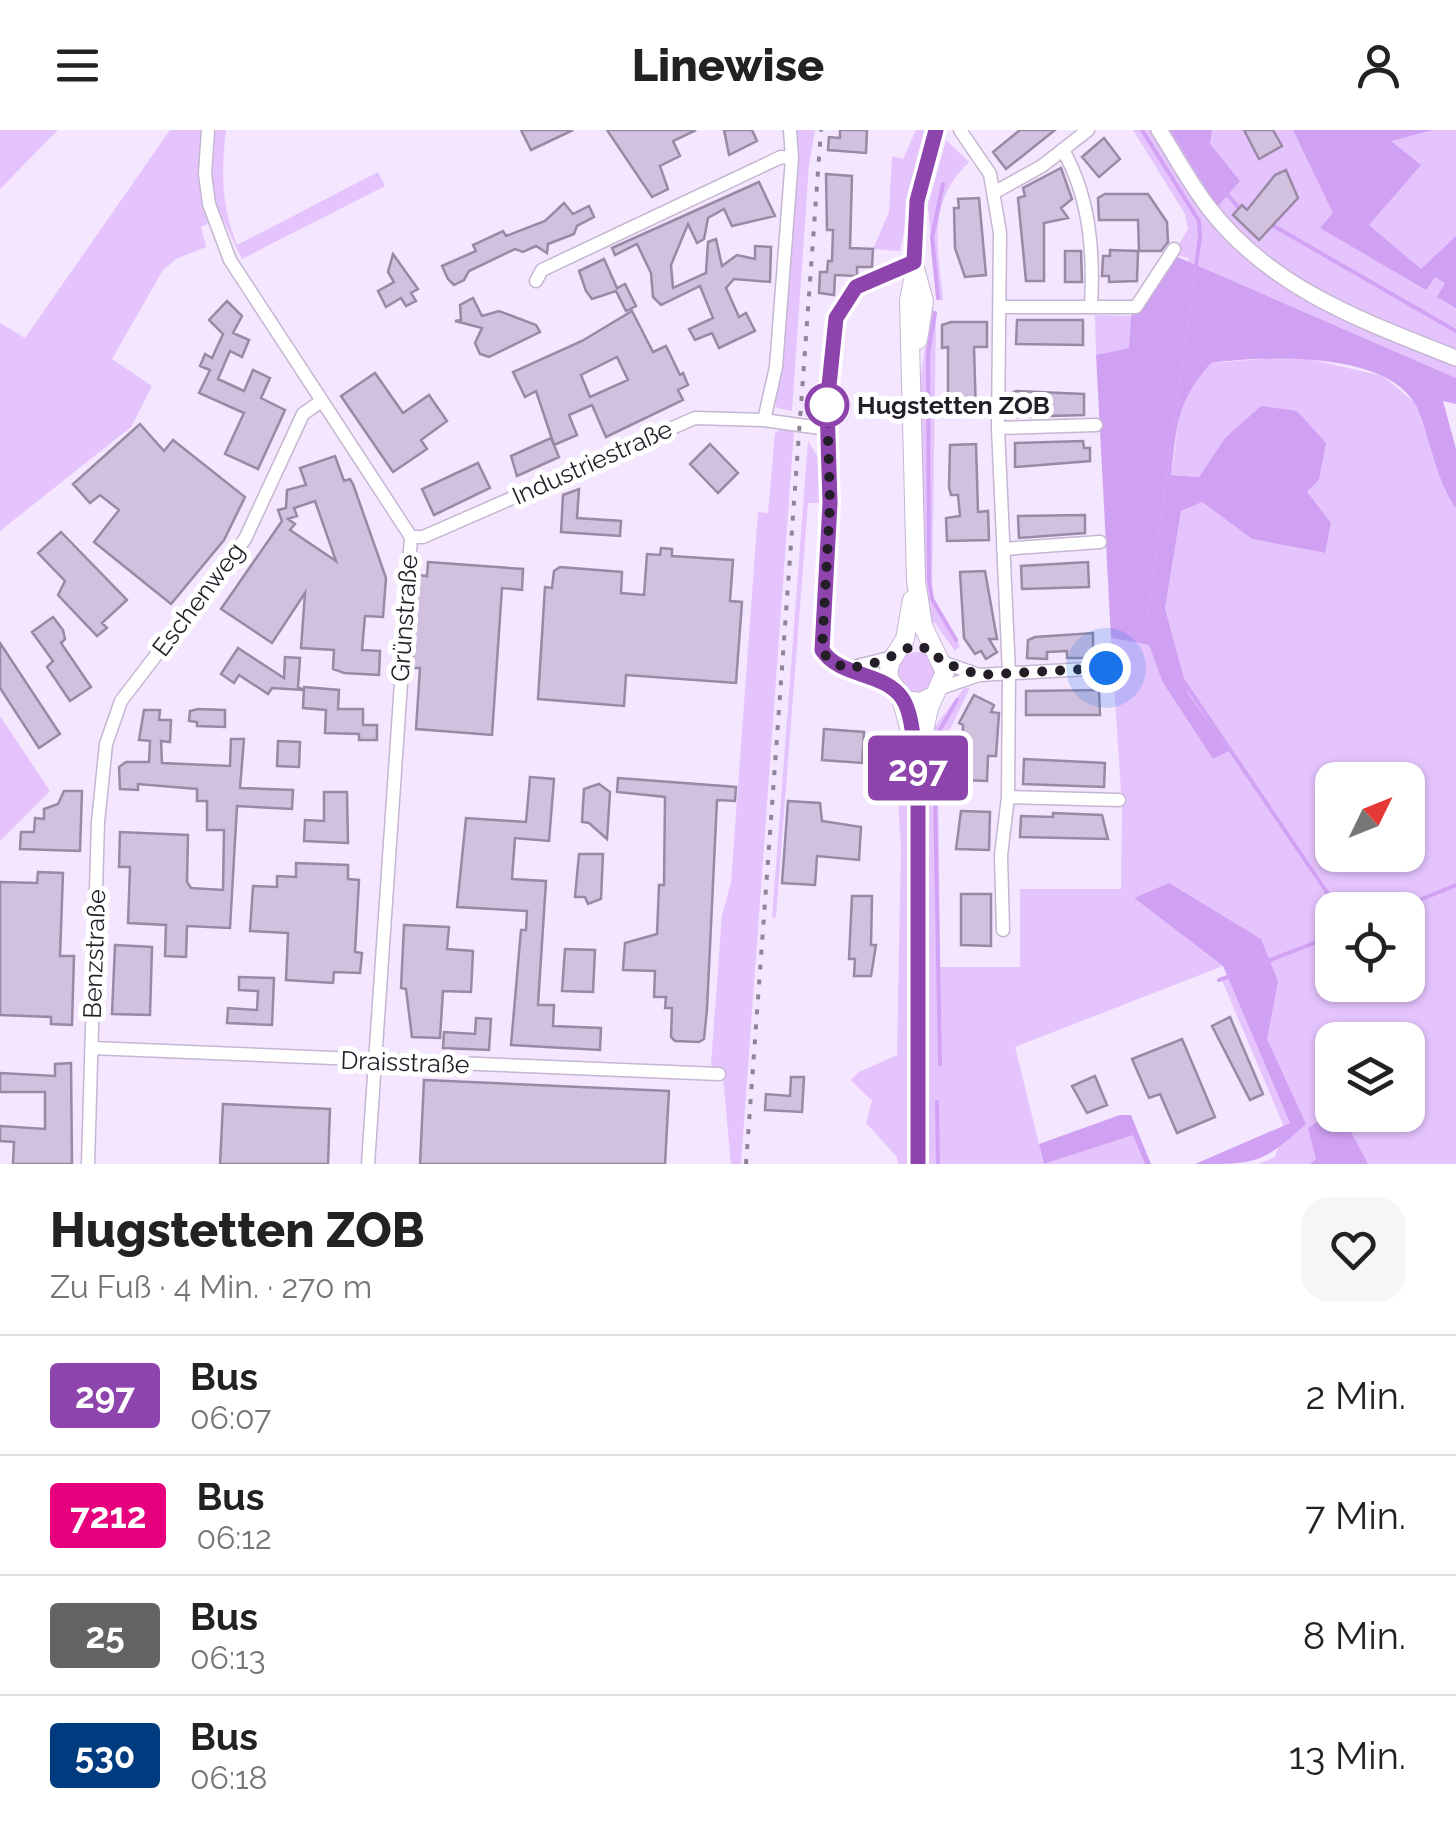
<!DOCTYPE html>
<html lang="de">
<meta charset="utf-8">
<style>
:root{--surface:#fff;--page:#f6f6f6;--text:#222;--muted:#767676;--line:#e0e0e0}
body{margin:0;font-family:Raleway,sans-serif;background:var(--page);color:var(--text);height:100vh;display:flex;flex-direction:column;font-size:38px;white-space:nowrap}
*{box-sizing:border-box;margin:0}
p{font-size:32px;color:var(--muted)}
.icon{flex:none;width:55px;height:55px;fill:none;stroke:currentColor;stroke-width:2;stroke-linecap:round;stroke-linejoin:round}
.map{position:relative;height:1034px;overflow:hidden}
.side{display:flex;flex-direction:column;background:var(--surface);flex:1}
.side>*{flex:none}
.badge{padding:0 20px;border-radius:8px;font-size:35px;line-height:65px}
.needle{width:65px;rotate:47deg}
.buttons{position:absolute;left:1315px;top:632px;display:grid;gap:20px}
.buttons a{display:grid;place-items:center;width:110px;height:110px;border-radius:20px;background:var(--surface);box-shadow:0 2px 8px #0004;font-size:50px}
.you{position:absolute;width:50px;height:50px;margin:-25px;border:8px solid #fff;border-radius:50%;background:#1a73e8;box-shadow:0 0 0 15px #1a73e833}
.map>.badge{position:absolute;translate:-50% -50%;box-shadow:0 0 0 5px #fff}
.round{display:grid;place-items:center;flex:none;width:105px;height:105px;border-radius:30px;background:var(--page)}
.summary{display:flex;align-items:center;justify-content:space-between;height:170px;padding:0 50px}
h1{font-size:48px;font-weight:800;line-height:75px}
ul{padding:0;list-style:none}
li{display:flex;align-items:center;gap:30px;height:120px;padding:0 50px;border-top:2px solid var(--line)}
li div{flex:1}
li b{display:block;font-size:38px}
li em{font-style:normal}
li .badge{min-width:110px;font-weight:700;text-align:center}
header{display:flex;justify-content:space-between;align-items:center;height:130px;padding:0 50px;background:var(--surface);font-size:45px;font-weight:800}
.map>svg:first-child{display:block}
</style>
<header><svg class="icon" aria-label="menu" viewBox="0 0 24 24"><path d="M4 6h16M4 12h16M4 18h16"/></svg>Linewise<svg class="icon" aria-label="person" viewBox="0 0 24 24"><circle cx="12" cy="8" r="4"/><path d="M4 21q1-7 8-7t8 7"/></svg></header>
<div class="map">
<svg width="1456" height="1034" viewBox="0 0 1456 1034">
<rect width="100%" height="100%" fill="#f3e6fe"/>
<path fill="#e5c4fe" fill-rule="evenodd" d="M0 0H58L0 59Z
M170 0H226C221 42 221 75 237 115L378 42 385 56 242 129 222 87 201 97 206 117 176 129 163 140 112 229 152 256 131 297 0 401V193L25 208Z
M797 0H815L809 35 792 281 777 278 774 269Z
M916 0H925L900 121 873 119 889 82 892 26 903 29Z
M1133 0H1456V248L1188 132 1189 128 1173 125 1188 99 1185 84Z
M946 10 969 32C926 73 938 117 943 170H937L928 76Z
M931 176 936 184 932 466 960 516 955 521 935 493 927 492 922 454 920 252Z
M1095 185 1131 186 1130 218 1096 225Z
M1296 226 1383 246 1414 272 1456 378V1034H1258L1275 1027 1284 997 1221 848 1268 828 1169 753 1134 768 1223 836 1015 917 1044 1034H898L897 1027 866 993 872 971 851 950 859 942 897 925 901 718 894 602 933 599 964 558H970L938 624 940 837H1020V759H1121L1122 677 1111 508 1149 515 1162 551 1228 621 1188 563 1165 478 1181 380 1202 372 1252 409 1324 423 1307 362 1319 350 1325 313 1297 281 1225 308 1199 347 1171 345C1181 291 1171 277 1211 233ZM1332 650H1408V725H1332ZM1332 780H1408V855H1332ZM1332 910H1408V985H1332Z
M781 299 794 301 741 1034H731L723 947 711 935 722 785 731 753 758 382 768 383 775 303Z
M808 311 820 331 819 373H808L776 787 772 788Z
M896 543a21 21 0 1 1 42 0a21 21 0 1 1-42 0Z
M0 586 50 661 0 711Z
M1134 1004 1145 1034H1045Z"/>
<path fill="#d0a1f3" d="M1170 0H1212L1210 14 1240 51 1217 77Z
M1293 0H1433L1391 11 1421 35 1369 95 1421 139 1456 106V178L1437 167 1445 153 1435 147 1426 160 1320 98 1333 83Z
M1173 125 1456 248V274L1443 271 1456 319V378C1435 349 1431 309 1416 276 1388 220 1262 226 1211 233 1176 272 1177 295 1171 345L1199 347 1225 308 1261 276 1297 281 1326 313 1319 350 1307 362 1331 393 1325 423 1252 409 1202 372 1181 381 1165 478 1188 563 1229 621 1213 629 1162 551 1149 515 1111 508 1096 225 1129 218 1131 186Z
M1169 753 1261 809 1278 851 1267 909 1306 994C1262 1034 1256 1034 1195 1034L1290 993 1223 836 1134 768Z
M1332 983 1342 985 1368 1034H1310L1316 1029 1308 998Z
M1120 985H1131L1151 1034H1145L1133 1005 1044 1034 1039 1014Z"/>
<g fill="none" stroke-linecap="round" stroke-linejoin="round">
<path stroke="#d2a2f5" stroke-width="4" d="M1142 0 1199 91 1200 107 1146 496 1339 780
M1181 0 1208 42 1239 78
M1272 95 1456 201
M938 168 932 107 943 54
M1218 173 1456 272
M935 183 928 223 929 449 932 469 956 510
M1395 780 1456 755
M1219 850 1332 806
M940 934 934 610 957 570
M937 972 938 1034"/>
</g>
<path fill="#d1c1de" stroke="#9889a4" stroke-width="2.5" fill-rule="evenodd" d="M521 0H573L531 20Z
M607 0H696L673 11 680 26 660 36 668 59 652 67Z
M724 0H752L757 11 729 25Z
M840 0H867L866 23 828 20 829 7 840 8Z
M1020 0H1055L1006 39 993 22Z
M1244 0H1273L1282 16 1259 29Z
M1104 8 1120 29 1099 47 1082 27Z
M1061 38 1072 69 1061 78 1068 88 1044 93V151H1026L1018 68 1025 66 1023 58Z
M1286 40 1298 68 1259 110 1233 85 1242 75 1247 80 1275 45Z
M826 44 852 46 850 118 873 119 872 137H857V146L835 145 834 165 819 163 820 142H827L828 131H832L833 100H827Z
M759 52 775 86 732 96 724 79 708 88 704 109 697 113 688 94 671 135 673 158 706 143 708 112 716 109 722 136 737 125 755 129V116L771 117 770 152 734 149 726 158 739 187 746 183 755 201 719 218 712 203 695 210 689 199 713 188 700 156 661 175 653 167 651 143 637 114 615 125 612 118Z
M1105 64H1148L1167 92 1168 112 1161 121H1139L1138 90H1099L1098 68Z
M979 68 986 145 965 147 955 118 954 78H959L958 69Z
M564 73 573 84 589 76 594 87 577 96 574 104 548 114 547 123 536 116 523 122 515 119 469 141 464 150 454 155 448 149 442 136 476 121 473 115 503 101 506 106 545 91Z
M1110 120 1138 121 1137 151 1109 152V146H1102L1103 126H1110Z
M1065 121H1081L1082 152H1065Z
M393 124 418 159 411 163 416 171 406 176 401 168 386 177 378 161 394 152 388 142Z
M604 129 617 158 625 154 636 176 626 181 616 161 592 169 586 161 579 141Z
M473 168 482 186 499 181 536 195 540 202 489 227 480 224 475 213 482 198 455 191 461 190 460 175Z
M227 171 242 186 233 203 249 210 242 227 230 221 218 249 244 261 253 240 270 248 261 268 285 280 258 339 225 324 244 283 199 263 210 240 200 236 205 224 212 228 223 204 209 190Z
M632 181 653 222 666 216 680 245 683 243 688 255 678 260 683 270 606 307 592 275 569 285 577 305 554 315 536 261 525 267 513 242 582 211ZM617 227 628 250 590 267 581 245Z
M1017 190H1083V215L1016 214Z
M951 192H987V217H974L976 284 950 285 948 277V217L942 218V195Z
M375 243 403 283 429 265 447 291 421 310 427 319 393 342 341 266Z
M1016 261 1084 264V285L1016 287V278H1009V265Z
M140 294 164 321 173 310 245 367 224 410 171 474 94 412 119 380 100 365 90 373 73 354Z
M551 308 559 327 517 346 511 326Z
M1083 311 1084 318H1090V331L1015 337V313Z
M710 314 738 343 718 363 690 334Z
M976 314 978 382 988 381 989 410 947 411 946 388 960 386 958 365H951L949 357 950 315Z
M335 326 344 351 350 349 353 354 386 448 383 487 365 486 362 520 380 521 379 545 344 543 333 539 334 520 301 518 305 463 272 513 221 479 282 391 278 380 286 378 287 360 306 355 300 338ZM315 371 336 431 290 400 295 394 288 389 297 386 294 378Z
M478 333 490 358 434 385 422 359Z
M579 359 577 388 621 391 620 406 561 402 563 365Z
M1085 385V403L1019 408 1018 386Z
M61 402 127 470 102 493 107 498 97 506 58 465 65 451 38 423Z
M661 418 672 419V426L733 430 730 471 742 472 736 553 626 545 624 576 538 569 545 457 552 458 554 441 560 437 622 442 621 463 644 465 647 424 660 425Z
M428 432 523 439 522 460 502 458 492 605 416 599 420 538H412L418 445 427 446Z
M1088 432 1089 457 1022 459 1021 436Z
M985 441 997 509H989L997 522 986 529 981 521 975 524 964 508 960 442Z
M53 487 63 500 65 509 61 513 91 557 70 571 47 537 53 531 32 502Z
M1093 503V528H1067V521L1047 522V529L1027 528 1028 510 1035 507Z
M0 513 60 604 39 618 0 558Z
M238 518 284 548 285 527 300 528 298 557 304 560 272 558 268 564 239 545 234 553 221 544Z
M304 557 339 560 338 579H363V595H377V610H359V604L325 603 326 580 303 578Z
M1099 560 1100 585H1026V561Z
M974 565 994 575 991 582 999 583 996 626H988L987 651 961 650 963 595 959 593Z
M198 579 225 580V597L197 596V592L189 591 190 581Z
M144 580H160L159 590H171L170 612 161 611 162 633 230 636 231 609H244L240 658 293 660 292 679 237 676 230 798 187 796 186 827 165 826 166 795 128 793 130 737H119L120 702 188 705 187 752 191 758 223 760 224 700H207V671H197V659L138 654V660L120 659 119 637 126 632H149L150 611 139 610Z
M824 599 864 602 862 633 822 630Z
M278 611 300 612 299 637 277 636Z
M1024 629 1105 633 1104 657 1023 654Z
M530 647 554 649 549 711 515 708 512 749 546 751 538 875H554L553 896 601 898 600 920 511 915 521 800H526L527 781 457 777 466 688 526 692Z
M618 648 736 657 735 671 717 670 707 879 704 909 699 912 675 911 671 907 672 878H665L666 867H654L655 841 623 840 625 813 657 804 659 755H664L665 667 617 662Z
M599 654 610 662 607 709 589 693 582 692 584 659Z
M64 661H82L80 721 20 719 21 702H34L35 688 44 689V679L58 674Z
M324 662H347L348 713 304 711 305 690 324 691Z
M788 671 820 673 822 691 861 697 859 730 817 726 815 755 782 753Z
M961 681 990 682 989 720 956 719Z
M1053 683 1102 685 1108 709 1020 707 1021 686 1053 687Z
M579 724H603L601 769 588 774 585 767H575Z
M296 733 348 735V749L359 750 355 822 362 823 360 843 334 842 333 853 286 850 288 803 250 801 253 756 277 757V746L296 747Z
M38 742 63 743 60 826H74L72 895 51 894V887L0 885V752L37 753Z
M961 764H991V816L961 815Z
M852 766H872L871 815H876L871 846H854L855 829H849Z
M404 795 449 797 447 819 473 821 471 862 443 861 440 908 412 907 406 859 401 858Z
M115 815 152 817 150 885 112 884Z
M565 819 595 820 593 862 562 861Z
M239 847 274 848 272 895 227 893 228 878 257 880 258 861 239 860Z
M1230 887 1263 964 1250 970 1212 896Z
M476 888 491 889 489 920 443 918 444 902 475 904Z
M1182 909 1215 987 1177 1003 1160 964 1149 968 1132 929Z
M71 933 72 1034H13L14 1012 0 1011V996L45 999V962H0V943L55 946V934Z
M1095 946 1107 975 1087 983 1072 956Z
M791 947H804L802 982 765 980 766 964 790 966Z
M424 950 669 961 665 1034H420Z
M223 974 330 979 328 1034H220Z"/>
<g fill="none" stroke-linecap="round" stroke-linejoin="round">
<g stroke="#c5b6d2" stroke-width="15">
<path id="minor" d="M208 0 205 44 209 74 230 130 411 407
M960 0 990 44 1000 103 998 298 1009 543 1008 667 1001 725 1003 800
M1063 20C1090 68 1094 122 1091 175
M995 62 1042 36 1088 0
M536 151 542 140 781 27 792 28
M1002 177H1136L1174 119
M764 290 776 237 792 28 790 0
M998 298 1096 295
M411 407H423L695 288 764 290 827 299 830 373 822 520 837 535 893 559
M1003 419 1100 412
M942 532 979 545
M849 538 893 527
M941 558 979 545 1106 538
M1008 667 1119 670
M92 918 719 944
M88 1034 98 692 106 614 121 571 245 409 303 284 320 272
M368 1034 411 407"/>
</g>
<g stroke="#c5b6d2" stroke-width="18">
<path id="tertiary" d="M1159 0C1176 26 1190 54 1209 78 1271 159 1365 192 1456 228"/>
</g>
<g stroke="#c5b6d2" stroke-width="20">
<path id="secondary" d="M915 139 909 171 916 450 923 496 945 542 929 578 918 629V1034
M918 210 924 171 915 139V95L922 47 936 0
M912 470 905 509 890 533 888 547 904 570 921 572 933 566
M901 568 915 620"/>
</g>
<use href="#minor" stroke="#fff" stroke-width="12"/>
<use href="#tertiary" stroke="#fff" stroke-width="15"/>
<use href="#secondary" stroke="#fff" stroke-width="18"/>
<path stroke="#8f8597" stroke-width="4" stroke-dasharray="5 10" stroke-linecap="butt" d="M746 1034 821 0"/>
</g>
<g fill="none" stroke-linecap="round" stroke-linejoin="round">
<g stroke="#fff" stroke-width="22">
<path id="line" d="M918 1034V630C912 611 913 584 902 568 883 541 840 548 822 520L830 373 827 275 836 188 856 157 914 132 917 71 936 0"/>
</g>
<use href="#line" stroke="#8e44ad" stroke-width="15"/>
<path stroke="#241e28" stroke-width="10" stroke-dasharray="0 18" d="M827 275 830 373 822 520 828 529 847 539 882 531 914 515 932 520 942 532 979 545 1106 538"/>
</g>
<circle fill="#fff" stroke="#8e44ad" stroke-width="5" cx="827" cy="275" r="20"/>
<g text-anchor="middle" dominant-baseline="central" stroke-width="10" stroke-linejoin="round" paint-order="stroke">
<g font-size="25" font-weight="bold" fill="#241e28" stroke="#fff" text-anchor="start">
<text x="857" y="275">Hugstetten ZOB</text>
</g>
<g font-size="25" fill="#241e28" stroke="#fff">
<text transform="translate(592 332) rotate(-24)">Industriestraße</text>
<text transform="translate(198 469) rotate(-53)">Eschenweg</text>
<text transform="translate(404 488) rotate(-86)">Grünstraße</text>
<text transform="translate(94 824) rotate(-88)">Benzstraße</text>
<text transform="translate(405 932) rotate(2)">Draisstraße</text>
</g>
</g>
</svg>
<div class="buttons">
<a><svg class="needle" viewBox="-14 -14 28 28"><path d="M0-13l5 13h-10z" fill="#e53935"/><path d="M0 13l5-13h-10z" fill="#767676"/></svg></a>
<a><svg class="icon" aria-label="locate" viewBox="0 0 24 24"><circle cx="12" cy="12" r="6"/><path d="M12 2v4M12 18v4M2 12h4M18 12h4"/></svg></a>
<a><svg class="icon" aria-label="layers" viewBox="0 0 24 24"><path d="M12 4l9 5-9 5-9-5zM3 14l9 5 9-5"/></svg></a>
</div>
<div class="you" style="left:1106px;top:538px"></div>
<b class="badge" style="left:918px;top:638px;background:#8e44ad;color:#fff">297</b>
</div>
<section class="side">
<div class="summary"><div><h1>Hugstetten ZOB</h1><p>Zu Fuß · 4 Min. · 270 m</p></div><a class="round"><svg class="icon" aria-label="heart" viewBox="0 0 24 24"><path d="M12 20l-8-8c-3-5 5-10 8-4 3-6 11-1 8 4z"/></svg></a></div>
<ul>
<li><span class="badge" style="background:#8e44ad;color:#fff">297</span><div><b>Bus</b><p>06:07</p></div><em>2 Min.</em></li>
<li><span class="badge" style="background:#e6007e;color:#fff">7212</span><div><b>Bus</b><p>06:12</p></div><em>7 Min.</em></li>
<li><span class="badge" style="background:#646363;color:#fff">25</span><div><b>Bus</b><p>06:13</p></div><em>8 Min.</em></li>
<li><span class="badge" style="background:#003b80;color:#fff">530</span><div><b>Bus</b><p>06:18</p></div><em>13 Min.</em></li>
</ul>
</section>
